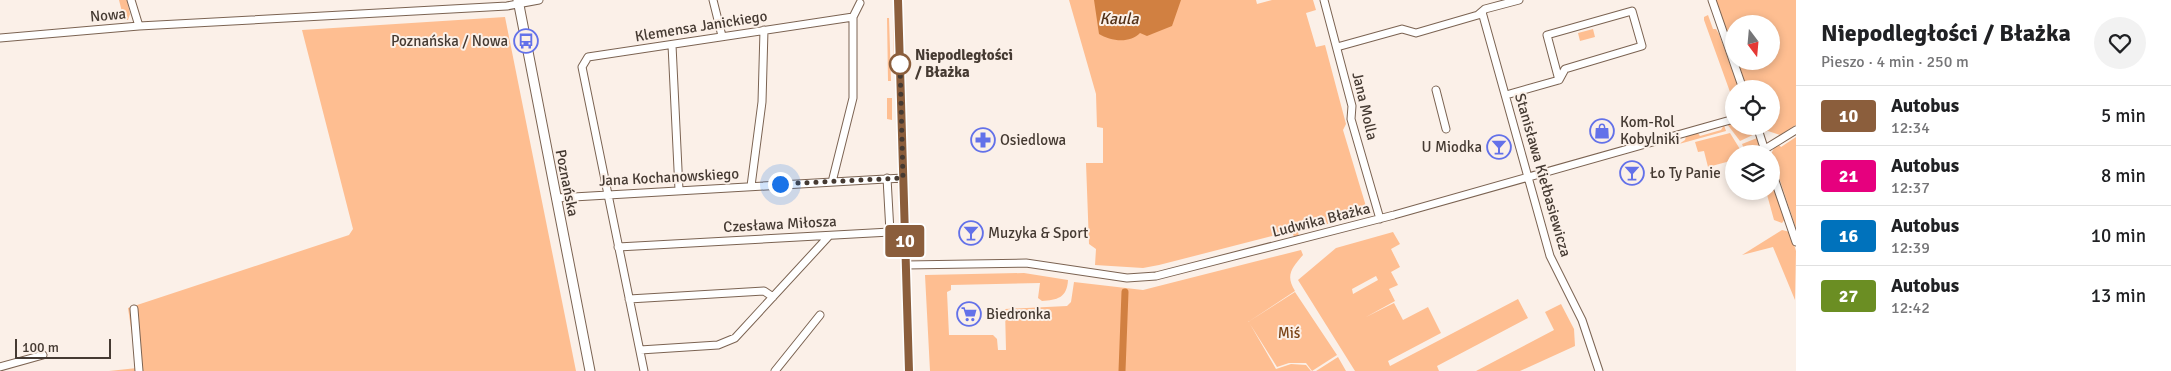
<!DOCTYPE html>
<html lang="pl">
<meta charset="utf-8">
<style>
:root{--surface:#fff;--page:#f2f2f2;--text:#202124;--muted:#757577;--line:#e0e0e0}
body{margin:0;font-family:Signika,sans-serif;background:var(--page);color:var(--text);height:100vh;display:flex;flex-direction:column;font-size:19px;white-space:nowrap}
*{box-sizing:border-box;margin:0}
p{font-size:16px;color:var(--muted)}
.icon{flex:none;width:28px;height:28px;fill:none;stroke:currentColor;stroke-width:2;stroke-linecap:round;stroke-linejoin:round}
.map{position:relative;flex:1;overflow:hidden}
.side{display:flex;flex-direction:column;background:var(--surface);width:375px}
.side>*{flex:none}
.badge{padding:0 10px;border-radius:4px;font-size:18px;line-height:32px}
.needle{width:32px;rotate:164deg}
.tools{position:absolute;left:1725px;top:15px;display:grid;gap:10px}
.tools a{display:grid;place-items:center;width:55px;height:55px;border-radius:50%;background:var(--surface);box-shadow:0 2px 8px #0003;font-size:25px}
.scale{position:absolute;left:15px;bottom:12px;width:96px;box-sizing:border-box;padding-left:5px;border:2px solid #453a32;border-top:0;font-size:14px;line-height:18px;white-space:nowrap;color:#453a32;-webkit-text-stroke:4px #fbf0e8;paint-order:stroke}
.you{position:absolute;width:25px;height:25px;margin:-12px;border:4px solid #fff;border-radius:50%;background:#1a73e8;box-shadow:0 0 0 8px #1a73e833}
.map>.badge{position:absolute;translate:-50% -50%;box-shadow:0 0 0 2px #fff}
.round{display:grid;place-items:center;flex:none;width:52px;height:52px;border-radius:26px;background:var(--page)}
.overview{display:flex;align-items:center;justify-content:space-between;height:85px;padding:0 25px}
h1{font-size:24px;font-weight:700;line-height:38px}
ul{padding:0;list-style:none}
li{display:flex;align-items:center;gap:15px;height:60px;padding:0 25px;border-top:1px solid var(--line)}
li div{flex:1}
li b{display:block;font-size:19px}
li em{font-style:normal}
li .badge{min-width:55px;font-weight:700;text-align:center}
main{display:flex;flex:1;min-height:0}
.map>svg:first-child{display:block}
</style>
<main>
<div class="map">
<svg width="1796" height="371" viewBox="0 0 1796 371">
<rect width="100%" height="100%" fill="#fbf0e8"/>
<path fill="#febe91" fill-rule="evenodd" d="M119 0H127L130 14 128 20H124Z
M1069 0H1256L1257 4 1272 0H1313L1316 10 1306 13 1316 47 1325 45 1346 124 1343 130 1368 213 1298 232 1299 236 1294 237 1292 231 1159 265 1143 268 1095 265 1096 249 1089 244 1086 163H1103V128L1097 127 1096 94Z
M1716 0H1796V125L1780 135 1768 131 1762 132 1760 126H1771V89H1747L1737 61H1771V24H1734V51Z
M1708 15 1713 29H1716L1719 34 1739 89H1734V112V103L1704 20V17Z
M893 16 895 17 896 61 894 64Z
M505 17 576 371H109L137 368 128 308 349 235 353 229 302 30Z
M887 18H889L891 81H888Z
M1593 29 1595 37 1580 41 1578 33Z
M887 98H892V120L887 119Z
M1734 122V126H1752L1755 134 1740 141 1727 124Z
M1724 125 1726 131 1679 144 1685 140 1686 136 1697 132 1700 136 1721 130Z
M1730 133 1743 154H1734V160L1708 167 1704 151 1698 152 1695 142Z
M1796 137V228L1771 154 1774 148 1779 145 1781 147Z
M1757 138 1760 152 1746 154 1742 144Z
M1771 179 1785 219 1782 223 1774 220 1766 191H1771Z
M1782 230 1790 232 1796 251 1795 300 1773 247 1742 255Z
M1393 232 1400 244 1391 249 1400 267 1391 272 1398 285 1389 289 1395 301 1366 317 1394 303 1403 320 1428 307 1441 333 1388 361 1390 366 1518 299 1528 318 1437 366 1439 371H1355L1298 280 1336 248ZM1376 276 1378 280 1353 294 1352 289Z
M1301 250 1303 255C1292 268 1285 275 1295 291L1248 322 1295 292 1337 355 1312 371 1306 363H1289L1277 367 1250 324 1276 369 1291 364 1306 365 1311 371H930L925 275 1024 273 1068 280C1067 298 1057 300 1042 301L1038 298 1040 283 951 285V290L947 292 949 335H993L997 339 998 350H1006L1005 309 1067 306 1071 302 1074 282 1143 290Z
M1561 304 1574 329 1575 346 1520 371H1476L1554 330 1545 312Z
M1338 357 1346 371H1316Z"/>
<path fill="#d18041" d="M1094 0H1181L1172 26 1147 36 1140 33C1130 44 1110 41 1099 34Z"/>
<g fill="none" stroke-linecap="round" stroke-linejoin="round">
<path stroke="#d18041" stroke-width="7" d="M1122 371 1125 292"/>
<g stroke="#7b6352" stroke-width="9">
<path id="minor" d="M131 0 139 26
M713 0 722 36
M898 0 909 371
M1324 0 1352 106 1351 119 1380 219
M1712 0 1743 89
M1482 12 1550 256 1582 320 1599 371
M0 38 139 26 507 6 539 0
M672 45 679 190
M1337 47 1402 29 1416 33 1478 15 1485 9 1519 0
M1436 90 1446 129
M1506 95 1559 80 1565 69 1642 46 1632 11 1547 35 1559 80
M1757 126 1766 154
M1765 149 1796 130
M1771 169 1796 242
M832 182 853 98V17L860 3
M751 186 762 102 764 30
M556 198 903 178
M618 247 890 232 887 178
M906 265 1026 263 1127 278 1156 276 1394 215 1734 119
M629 299 764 291 773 297
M134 309 139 371
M640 350 718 345 735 338 829 236
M0 367 43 355
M644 371 582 67 588 57 853 17
M775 371 820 315"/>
</g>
<g stroke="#7b6352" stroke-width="11">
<path id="major" d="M518 0 590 371"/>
</g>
<use href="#minor" stroke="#fff" stroke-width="7"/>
<use href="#major" stroke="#fff" stroke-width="9"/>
</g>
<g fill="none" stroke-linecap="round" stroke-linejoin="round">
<g stroke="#fff" stroke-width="11">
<path id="line" d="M898 0 909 371"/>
</g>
<use href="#line" stroke="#8b5e3c" stroke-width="8"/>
<path stroke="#453a32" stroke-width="5" stroke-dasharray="0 9" d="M780 184 903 178 900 64"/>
</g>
<defs>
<g id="bus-ring" transform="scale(1.25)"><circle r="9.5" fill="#fbf0e8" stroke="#6371e9" stroke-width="1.5"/><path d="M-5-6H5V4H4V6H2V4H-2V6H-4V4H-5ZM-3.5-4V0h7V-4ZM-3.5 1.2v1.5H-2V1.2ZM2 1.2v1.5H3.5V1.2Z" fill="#6371e9"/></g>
<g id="shop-ring" transform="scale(1.25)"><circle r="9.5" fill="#fbf0e8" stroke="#6371e9" stroke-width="1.5"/><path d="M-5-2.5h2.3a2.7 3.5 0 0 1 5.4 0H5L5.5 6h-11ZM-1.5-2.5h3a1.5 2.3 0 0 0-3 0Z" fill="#6371e9"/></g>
<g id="pharmacy-ring" transform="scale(1.25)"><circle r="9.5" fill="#fbf0e8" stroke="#6371e9" stroke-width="1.5"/><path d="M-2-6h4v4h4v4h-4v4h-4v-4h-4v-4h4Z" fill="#6371e9"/></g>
<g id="bar-ring" transform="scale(1.25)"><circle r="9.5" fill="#fbf0e8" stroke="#6371e9" stroke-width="1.5"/><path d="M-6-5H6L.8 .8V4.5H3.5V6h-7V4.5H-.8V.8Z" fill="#6371e9"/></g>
<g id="supermarket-ring" transform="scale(1.25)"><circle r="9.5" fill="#fbf0e8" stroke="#6371e9" stroke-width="1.5"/><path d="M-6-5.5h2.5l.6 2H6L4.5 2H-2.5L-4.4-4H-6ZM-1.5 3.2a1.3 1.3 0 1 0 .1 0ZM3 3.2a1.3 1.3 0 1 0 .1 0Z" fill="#6371e9"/></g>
</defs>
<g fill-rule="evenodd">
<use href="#bus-ring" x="526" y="41"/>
<use href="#shop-ring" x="1602" y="131"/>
<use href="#pharmacy-ring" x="983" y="140"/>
<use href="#bar-ring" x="1499" y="147"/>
<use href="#bar-ring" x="1632" y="173"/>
<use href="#bar-ring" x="971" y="233"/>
<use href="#supermarket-ring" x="969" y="314"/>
</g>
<circle fill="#fff" stroke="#8b5e3c" stroke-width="2.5" cx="900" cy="64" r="10"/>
<g text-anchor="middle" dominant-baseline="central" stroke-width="4" stroke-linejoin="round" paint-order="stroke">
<g font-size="15" fill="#453a32" stroke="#fbf0e8">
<text transform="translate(108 15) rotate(-5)">Nowa</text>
<text transform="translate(701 26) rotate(-9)">Klemensa Janickiego</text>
<text transform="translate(1365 106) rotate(77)">Jana Molla</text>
<text transform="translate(1543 175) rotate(74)">Stanisława Kiełbasiewicza</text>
<text transform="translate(669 177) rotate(-3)">Jana Kochanowskiego</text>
<text transform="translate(567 183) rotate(79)">Poznańska</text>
<text transform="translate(1321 220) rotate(-14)">Ludwika Błażka</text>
<text transform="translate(780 224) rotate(-3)">Czesława Miłosza</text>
</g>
<g font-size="15" fill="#453a32" stroke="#fbf0e8" text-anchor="start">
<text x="508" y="41" text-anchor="end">Poznańska / Nowa</text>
<text x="1620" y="122">Kom-Rol<tspan x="1620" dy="17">Kobylniki</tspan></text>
<text x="1000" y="140">Osiedlowa</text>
<text x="1482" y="147" text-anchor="end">U Miodka</text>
<text x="1650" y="173">Ło Ty Panie</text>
<text x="988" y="233">Muzyka &amp; Sport</text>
<text x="986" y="314">Biedronka</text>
</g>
<g font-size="15" font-weight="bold" fill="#453a32" stroke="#fbf0e8" text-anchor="start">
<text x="915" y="55">Niepodległości<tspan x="915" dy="17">/ Błażka</tspan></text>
</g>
<g font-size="15" fill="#7c4619" stroke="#fbf0e8">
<text x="1289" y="333">Miś</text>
</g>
<g font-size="16" font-style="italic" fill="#523016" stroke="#fbf0e8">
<text x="1119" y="19">Kaula</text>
</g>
</g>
</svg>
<div class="tools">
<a><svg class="needle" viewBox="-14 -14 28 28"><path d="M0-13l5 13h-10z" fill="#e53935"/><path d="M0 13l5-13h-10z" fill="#757577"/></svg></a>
<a><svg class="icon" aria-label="locate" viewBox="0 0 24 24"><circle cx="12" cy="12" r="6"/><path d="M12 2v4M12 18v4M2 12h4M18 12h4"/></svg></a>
<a><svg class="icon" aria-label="layers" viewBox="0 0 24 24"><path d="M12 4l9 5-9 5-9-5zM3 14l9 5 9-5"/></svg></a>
</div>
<div class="scale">100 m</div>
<div class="you" style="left:780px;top:184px"></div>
<b class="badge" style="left:905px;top:241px;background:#8b5e3c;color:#fff">10</b>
</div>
<section class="side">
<div class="overview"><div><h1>Niepodległości / Błażka</h1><p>Pieszo · 4 min · 250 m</p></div><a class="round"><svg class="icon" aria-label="heart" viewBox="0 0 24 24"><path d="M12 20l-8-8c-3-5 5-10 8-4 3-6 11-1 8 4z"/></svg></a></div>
<ul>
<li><span class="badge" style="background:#8b5e3c;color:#fff">10</span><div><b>Autobus</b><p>12:34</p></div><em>5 min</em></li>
<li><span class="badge" style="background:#e6007e;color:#fff">21</span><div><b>Autobus</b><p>12:37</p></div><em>8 min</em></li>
<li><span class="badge" style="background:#0072bc;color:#fff">16</span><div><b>Autobus</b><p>12:39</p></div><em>10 min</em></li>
<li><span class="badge" style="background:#6b8e23;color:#fff">27</span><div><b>Autobus</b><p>12:42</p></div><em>13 min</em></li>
</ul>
</section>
</main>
